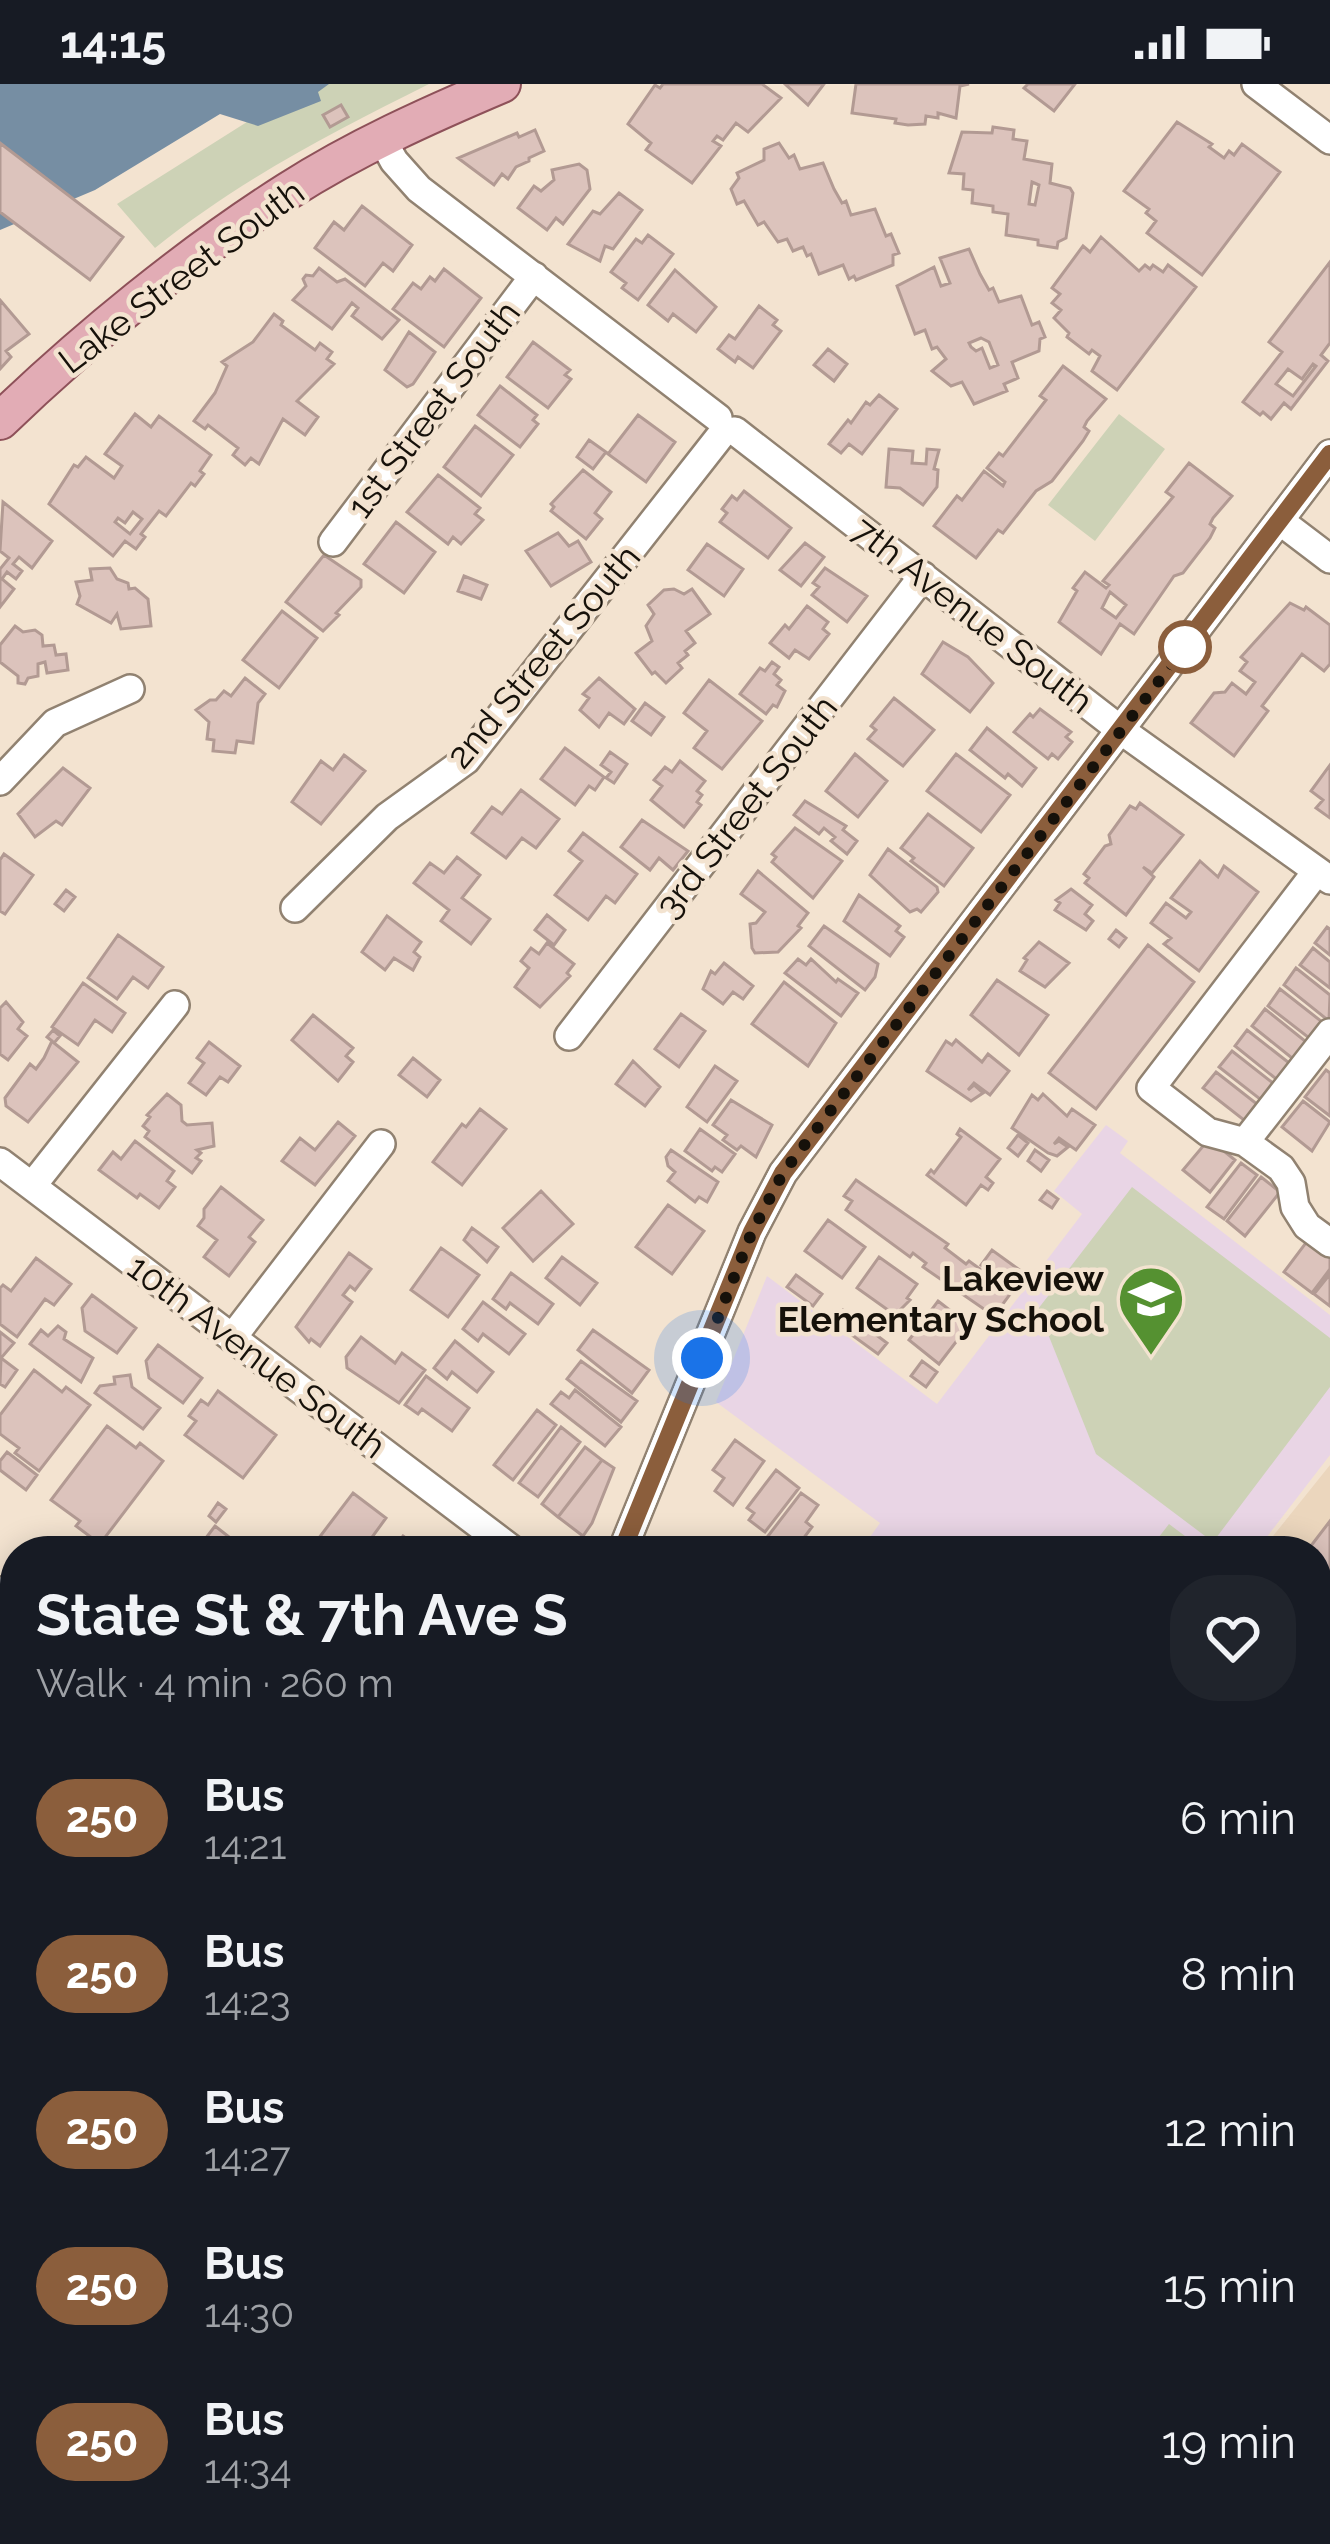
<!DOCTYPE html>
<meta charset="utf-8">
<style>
:root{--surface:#171b24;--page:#20242c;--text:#f1f3f6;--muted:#9ea1a6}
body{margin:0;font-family:Raleway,sans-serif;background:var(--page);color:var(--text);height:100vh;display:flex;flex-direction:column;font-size:45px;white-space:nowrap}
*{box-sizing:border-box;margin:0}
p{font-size:39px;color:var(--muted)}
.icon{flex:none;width:66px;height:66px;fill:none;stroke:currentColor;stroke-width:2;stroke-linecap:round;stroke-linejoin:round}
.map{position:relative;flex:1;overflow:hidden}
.sheet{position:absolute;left:0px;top:1452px;width:1332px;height:1008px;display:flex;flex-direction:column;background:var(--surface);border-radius:48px 48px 0 0;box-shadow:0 6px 30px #0003}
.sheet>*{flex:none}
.badge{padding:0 24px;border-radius:39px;font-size:42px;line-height:78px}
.you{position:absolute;width:60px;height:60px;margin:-30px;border:9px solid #fff;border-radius:50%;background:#1a73e8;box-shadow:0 0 0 18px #1a73e833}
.map>.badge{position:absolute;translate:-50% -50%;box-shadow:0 0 0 6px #fff}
.round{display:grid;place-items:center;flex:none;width:126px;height:126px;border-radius:48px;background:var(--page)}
.head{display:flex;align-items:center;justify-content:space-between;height:204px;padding:0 36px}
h1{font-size:57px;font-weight:700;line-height:90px}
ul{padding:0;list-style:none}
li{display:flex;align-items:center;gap:36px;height:156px;padding:0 36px}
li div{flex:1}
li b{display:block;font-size:45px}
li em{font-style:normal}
li .badge{min-width:132px;font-weight:700;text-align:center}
.status{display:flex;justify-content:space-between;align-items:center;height:84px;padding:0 60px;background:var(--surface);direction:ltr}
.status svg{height:33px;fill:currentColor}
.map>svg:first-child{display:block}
</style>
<div class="status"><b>14:15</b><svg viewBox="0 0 49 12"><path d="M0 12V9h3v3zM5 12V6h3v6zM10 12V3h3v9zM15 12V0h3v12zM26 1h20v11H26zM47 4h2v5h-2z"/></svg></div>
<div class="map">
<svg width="1330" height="2460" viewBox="0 0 1330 2460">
<rect width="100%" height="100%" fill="#f3e3d0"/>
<path fill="#ebd6bd" d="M1330 1381V1756L1317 1761V1467H1261Z
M1317 2035 1330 2046V2427L1317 2417Z
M974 2445H1240L1260 2460H963Z"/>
<path fill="#efd5d4" d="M1330 1779V2046L1317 2035V1791Z"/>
<path fill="#e9d5e5" d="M1106 1041 1128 1057 1120 1069 1330 1231V1371L1256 1467H860L880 1439 716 1318 767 1192 937 1320 1082 1130 1054 1107Z"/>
<path fill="#cdd2b6" d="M307 0H429C331 49 241 95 155 164L117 120Z
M1119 330 1165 365 1095 457 1048 421Z
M1132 1103 1330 1254V1303L1213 1458 1096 1370 1038 1225Z
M1169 1440 1205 1467H1148Z
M1330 1687V1778L1317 1786V1696Z
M35 2445H349L328 2460H55Z"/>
<path fill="#768ea3" d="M0 0H329L318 8 321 17 258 42 220 30 95 106 0 146Z"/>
<path fill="#dcc3bc" stroke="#b29a93" stroke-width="3" fill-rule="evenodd" d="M663 0H762L781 14 748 48 736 39 723 56 717 52 713 57 721 62 692 99 646 66 651 59 628 40 655 1 660 4Z
M785 0H824L808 21Z
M856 0H969L960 2 956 34 938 29V34L926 32 925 40 908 41 895 39 896 35 852 29Z
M1028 0H1075L1054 27 1024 4Z
M341 21 348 33 330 43 323 31Z
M1177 38 1212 60 1209 63 1224 74 1229 67 1234 71 1242 60 1280 88 1202 191 1147 149 1156 137 1146 129 1149 125 1124 107Z
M993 43 1014 46 1013 55 1027 57 1024 75 1052 80 1050 99 1070 104 1073 109 1066 154 1058 158 1057 164 1038 161V156L1006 151 1008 130 993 128V122L972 119 973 106 963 105 964 90 949 89 962 48 992 49ZM1032 98 1039 101 1035 121 1029 120Z
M535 46 544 67 529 74V77L516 83 508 95 502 90 494 101 458 74 517 49 519 53Z
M0 59 123 153 90 196 0 128Z
M779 59 789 74 794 71 800 85 823 79 834 105 842 119 846 117 851 131 875 125 886 152 891 150 899 169 893 171V181L856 196 854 192 849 195 843 181 819 190 811 170 807 172 803 163 793 167 787 155 778 158 764 138 758 141 744 117 737 120 731 105 739 94 737 89 764 76V65Z
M579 80 587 86 590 105 563 140 556 134 547 146 518 124 534 102 541 107 554 96 552 86Z
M619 109 642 126 613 165 605 162 600 177 568 160 593 127 600 130Z
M362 122 412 161 393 187 383 179 365 202 315 164 334 138 344 146Z
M648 151 673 170 638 216 622 204 626 199 611 188 636 155 642 159Z
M1101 153 1139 187 1145 181 1150 185 1153 181 1163 188 1168 181 1196 203 1117 306 1092 287 1100 272 1092 266 1089 270 1067 253 1069 249 1054 234 1061 226 1052 219 1060 210 1052 204 1083 162 1090 168Z
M969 165 980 190 989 206 993 204 999 218 1021 212 1032 241 1039 238 1045 253 1040 255 1039 267 1012 278 1018 294 1004 300 1007 307 974 320 962 298 951 302 932 287 946 275 937 263 932 265 925 246 915 250 897 202 934 183 941 202 950 199 940 174ZM981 254 989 258 998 281 990 284 982 264 976 267 971 263 969 259Z
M1330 178V259L1321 271 1328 277 1291 325 1284 319 1271 335 1263 328 1260 331 1243 318 1282 268 1269 258ZM1313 280 1316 282 1293 312 1276 300 1288 285 1302 295Z
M319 184 337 198 345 195 399 236 382 255 352 232 358 224 352 219 332 245 293 216 306 202 303 195 306 191 313 192Z
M444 185 481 214 444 263 393 225 413 199 421 205 430 193 435 197Z
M675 186 716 223 696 248 673 230 668 237 648 221Z
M0 216 29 250 6 267 11 273 0 285Z
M759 222 777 236 773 241 781 247 753 284 738 273 735 278 718 265 729 251 735 255Z
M274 230 283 237 281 241 315 266 320 259 332 268 327 275 334 280 297 317 318 333 305 351 283 335 259 380 251 374 245 381 233 371 238 364 208 341 205 345 194 337 215 309 227 282 222 278 253 258Z
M409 248 435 268 413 300 407 303 385 286Z
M533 258 570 286 565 291 571 295 548 324 507 293Z
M828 265 847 280 834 297 814 281Z
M1063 282 1106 315 1087 337 1084 343 1089 347 1083 357 1052 397 1036 407 1003 449 998 446 976 474 934 442 957 412 962 416 984 387 1003 402 1005 398 987 384 999 369 1003 372 1046 316 1040 312Z
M500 302 537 331 533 336 538 340 520 363 478 331Z
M879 311 897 325 862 370 849 360 841 369 829 360 848 336 851 339 866 318 870 321Z
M135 330 151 343 159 332 211 371 200 387 204 390 195 402 191 399 166 432 159 427 141 450 145 453 136 465 125 457 113 472 49 420 74 381 78 383 86 373 114 394 122 382 105 370ZM133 428 142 435 130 450 115 438 118 434 125 439Z
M638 331 675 358 646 398 608 370Z
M475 342 513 371 481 412 444 383Z
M589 356 606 368 593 385 577 373Z
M889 365 913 367 912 379 926 380 927 365 939 366 934 385 938 386 937 403 923 421 900 404 886 403Z
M1189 379 1232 412 1213 434 1210 440 1215 444 1210 454 1183 489 1174 492 1134 550 1120 540 1101 570 1059 538 1077 507 1073 504 1085 488 1106 504 1109 501 1103 497 1173 413 1166 408ZM1110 508 1126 521 1116 534 1102 524Z
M583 386 611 408 595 429 602 435 586 455 551 427 554 423 551 420Z
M438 391 480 424 475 430 483 436 461 460 453 453 448 460 407 428Z
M744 407 791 444 768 474 720 438 727 429 722 425 732 412 737 416Z
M3 418 52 457 32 484 19 473 13 480 22 487 16 495 7 488 2 495 14 505 0 523V485L9 474 0 467Z
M396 438 435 468 404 509 364 480Z
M558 449 569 462 578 457 591 478 551 502 526 467Z
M805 459 824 473 801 502 780 486Z
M707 460 743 485 724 512 688 486Z
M324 471 361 496V503L336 529 339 531 323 547 286 518Z
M110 484 117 495 128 499 129 505 135 504 148 515 151 542 121 545 117 530 111 539 77 520 80 512 76 498 92 496 90 485Z
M825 484 867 512 847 538 812 511 819 503 813 499Z
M464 492 487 501 481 515 458 507Z
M674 505 684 510 692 505 710 530 686 547 695 559 685 567 688 571 678 579 682 584 666 599 655 588 652 590 636 569 652 557 646 542 654 530 648 521 664 506Z
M1290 519 1304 526 1306 523 1330 541V580L1324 587 1302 570 1262 622 1268 627 1234 672 1191 639 1214 609 1225 608 1232 599 1246 610 1255 598 1240 587 1247 578 1241 573Z
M807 522 828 538 823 545 829 550 809 575 795 566 789 574 770 559 785 541 789 545Z
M282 527 317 554 279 604 243 576Z
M15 542 23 548 35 546 42 551 43 562 54 561 56 571 66 570 68 586 47 589 45 578 38 580V592L28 594 25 600 18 599V592L0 578V561Z
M943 558 968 573 993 599 970 628 922 590Z
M772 578 779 583 774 590 781 596 777 601 785 607 777 623 773 621 766 630 740 610 760 584 765 587Z
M245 594 265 610 258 619 253 659 237 657 235 669 213 667 214 656 207 655 209 638 196 626 210 616H216L224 607 231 612Z
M599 594 635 625 624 640 609 629 599 643 580 626 589 614 583 610Z
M709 596 762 637 722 685 694 664 707 647 684 629Z
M894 614 934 646 903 682 868 655 876 646 871 642Z
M645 619 664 633 651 651 632 637Z
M1040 625 1071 648 1066 653 1072 658 1058 675 1052 670 1048 675 1014 648 1030 630 1033 633Z
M987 644 1036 684 1022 702 1008 690 1005 694 970 666Z
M565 664 604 693 595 706 589 702 575 721 541 695Z
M610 668 627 680 614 699 606 694 611 688 601 681Z
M855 670 887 697 858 733 826 707Z
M956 670 1010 711 981 748 927 707Z
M344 671 365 687 321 740 292 718 321 677 333 686Z
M680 677 705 697 697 707 702 711 697 718 701 721 684 743 651 716 662 702 654 696 665 683 672 688Z
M1330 681V734L1316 724 1323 716 1311 707Z
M63 684 90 704 62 741 56 737 35 753 18 730Z
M521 706 559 735 536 764 522 754 506 774 472 749 492 723 502 730Z
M805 717 846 742 843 746 857 757 847 770 831 757 835 753 824 744 819 750 794 731Z
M1140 719 1183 751 1152 789 1143 783 1154 793 1126 831 1085 799 1089 794 1084 790 1105 762 1111 760 1109 751 1130 722 1136 725Z
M928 730 973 764 944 802 911 777 914 774 901 764Z
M642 736 688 767 673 786 659 774 650 786 621 763Z
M795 744 842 777 813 814 772 778 776 773 772 770Z
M583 749 637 790 615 819 606 812 588 836 555 811 582 777 569 767Z
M888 765 937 803 938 808 921 828 917 825 910 828 870 791Z
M4 770 33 791 5 830 0 827V776Z
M457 773 480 791 462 814 490 835 471 860 441 837 449 826 414 799 430 779 444 789Z
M1200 777 1218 793 1224 782 1258 808 1199 887 1164 860 1171 854 1151 839 1166 819 1186 834 1191 828 1171 814Z
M758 787 808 829 798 842 801 844 778 868 755 869 752 864 750 840 756 839 765 828 741 810Z
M1071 805 1092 821 1085 830 1093 837 1086 846 1055 826 1060 819 1056 816Z
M66 806 75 813 64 827 55 820Z
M859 811 900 842 896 847 904 853 890 872 844 837Z
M547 831 565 846 554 861 535 846Z
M387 832 421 858 414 868 420 873 413 886 394 874 385 886 362 868Z
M824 842 878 880 875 893 865 906 809 862Z
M1327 843 1330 845V871L1315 859Z
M1116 846 1126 854 1119 863 1109 855Z
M118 851 163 883 148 904 133 893 117 915 88 894Z
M1039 858 1069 879 1045 903 1020 887 1027 876 1024 874Z
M547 859 574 880 567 889 570 892 540 923 515 903 529 884 521 877 531 864 539 870Z
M1148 861 1194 898 1096 1025 1049 989Z
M1313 864 1330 878V904L1300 881Z
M798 875 806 881 811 875 836 898 838 895 858 909 841 932 785 889Z
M724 879 753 902 743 915 733 908 723 920 703 905 711 887 715 890Z
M1296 884 1330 911 1329 937 1284 901Z
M997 896 1048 931 1019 971 971 931Z
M784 898 836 939 808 982 752 940Z
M83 899 125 929 112 948 95 936 78 961 52 943Z
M1280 905 1326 941 1313 957 1268 922Z
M6 918 23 938 18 945 27 952 8 976 0 970V924Z
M1265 925 1310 961 1297 978 1252 942Z
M681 930 705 947 679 983 655 965Z
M313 931 353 964 346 972 353 978 338 997 292 956Z
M53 946 60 952 54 959 78 978 28 1038 6 1022 5 1014 30 980 36 985 44 974 52 957 47 953Z
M1247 946 1293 982 1280 998 1235 962Z
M956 956 982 978 988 970 1009 987 990 1011 974 999 968 1006 974 1001 983 1009 971 1017 927 987 946 957 952 961Z
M209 958 240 982 228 998 220 993 206 1011 189 999 204 979 197 974Z
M1232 967 1278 1003 1265 1019 1219 983Z
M413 974 440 996 427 1013 399 991Z
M633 977 660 1003 645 1022 616 1000Z
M715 982 737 997 707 1038 687 1023Z
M1326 986 1330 989V1032L1305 1013Z
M1216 988 1262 1024 1249 1040 1203 1004Z
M167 1010 181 1021 182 1037 187 1041 212 1039 214 1062 197 1066 201 1069 196 1074 201 1077 192 1089 145 1053 149 1047 143 1042 150 1033 147 1031Z
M1043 1010 1067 1032 1072 1025 1095 1041 1076 1066 1059 1054 1054 1060 1059 1057 1068 1063 1057 1072 1048 1069 1012 1044 1032 1011 1038 1016Z
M731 1016 772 1041 756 1073 741 1062 737 1066 723 1056 727 1051 713 1041Z
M1303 1017 1330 1038 1312 1067 1282 1043Z
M480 1025 506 1045 462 1101 433 1078 462 1040 466 1043Z
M338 1038 355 1052 315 1101 282 1077 300 1054 315 1066Z
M700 1045 735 1070 722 1088 715 1083 712 1087 685 1067Z
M960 1045 1000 1075 986 1093 993 1099 988 1106 981 1101 966 1121 927 1091 931 1086 934 1089 961 1053 957 1050Z
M1018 1051 1028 1059 1018 1072 1008 1064Z
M1209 1055 1235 1076 1210 1108 1183 1086Z
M135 1057 174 1087 167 1097 175 1103 159 1124 140 1110 137 1114 99 1086 113 1068 121 1075Z
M671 1066 718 1098 707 1118 699 1113 695 1118 668 1097 675 1088 668 1082 666 1073Z
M1035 1066 1049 1076 1041 1087 1028 1077Z
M1241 1079 1257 1091 1224 1135 1207 1123Z
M1261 1093 1280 1108 1245 1152 1227 1137Z
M856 1096 948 1160 945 1164 966 1180 969 1177 984 1188 987 1185 981 1181 992 1166 1025 1190 994 1232 923 1183 926 1179 913 1169 910 1173 846 1126 852 1117 844 1112Z
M221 1103 263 1136 249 1153 255 1158 229 1192 204 1173 217 1156 198 1142 204 1134V1125Z
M541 1107 573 1140 533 1177 503 1144Z
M1047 1107 1058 1115 1052 1124 1040 1116Z
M668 1121 704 1147 672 1190 636 1163Z
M828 1136 865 1163 842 1194 805 1167Z
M472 1144 498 1163 487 1178 464 1156Z
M1308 1156 1330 1173V1185L1312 1209 1284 1188Z
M441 1164 479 1191 448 1233 411 1206Z
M349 1169 371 1185 355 1206 350 1202 343 1211 352 1218 320 1262 311 1255 309 1258 296 1243Z
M562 1173 597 1199 580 1221 546 1194Z
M879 1173 917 1200 907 1214 910 1216 895 1231 857 1204Z
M36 1174 71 1200 54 1221 45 1215 17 1253 0 1240V1204L3 1201 11 1207Z
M511 1189 553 1220 538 1240 510 1219 506 1225 493 1215Z
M1330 1190V1222L1314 1210Z
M796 1191 822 1210 813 1222 787 1203Z
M92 1211 136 1244 117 1269 85 1247 82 1224Z
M938 1217 969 1241 939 1280 909 1256Z
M483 1218 525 1250 509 1270 483 1250 478 1257 463 1245Z
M843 1226 887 1259 878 1270 834 1238Z
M58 1242 66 1248 64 1255 93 1274 81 1298 30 1260 41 1246 48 1252Z
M593 1246 649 1286 632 1309 578 1266Z
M0 1248 14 1259 2 1273 0 1272Z
M361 1253 395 1279 402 1269 425 1286 399 1319 347 1284 346 1273Z
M455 1257 493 1288 477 1308 452 1288 447 1295 434 1284Z
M158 1261 202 1294 183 1319 149 1294 146 1277Z
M1 1274 17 1286 5 1303 0 1300Z
M581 1277 637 1317 621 1338 567 1295Z
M922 1277 937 1288 926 1303 911 1292Z
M34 1286 62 1308 66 1303 90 1321 39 1387 15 1369 19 1364 0 1350V1331Z
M130 1291 132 1303 160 1324 143 1345 95 1309 100 1302 115 1300 114 1293Z
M426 1292 469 1324 452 1347 422 1325 418 1330 405 1321Z
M575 1306 621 1343 605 1362 551 1320 561 1308 569 1314Z
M218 1307 276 1351 243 1394 185 1351 196 1337 189 1332 201 1316 208 1321Z
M537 1326 556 1341 513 1396 494 1381Z
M107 1342 136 1364 140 1359 163 1377 100 1460 76 1442 80 1437 51 1416Z
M561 1343 580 1358 538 1413 519 1399Z
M735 1356 764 1377 733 1421 715 1407 724 1394 713 1386Z
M585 1363 602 1376 558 1433 542 1420Z
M7 1368 37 1391 26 1406 0 1386V1377Z
M602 1376 614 1384 592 1439 583 1452 558 1433Z
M776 1386 799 1404 765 1448 749 1436 754 1429 747 1424Z
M353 1409 386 1434 362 1467H309Z
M801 1409 818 1421 806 1438 812 1443 794 1467H780L765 1456Z
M218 1419 226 1425 216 1438 209 1432Z
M1330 1437V1651L1317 1658V1467H1307Z
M215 1442 243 1464 247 1459 257 1467H196Z
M403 1452 424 1467H392Z
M13 1556H15V1611L0 1609V1563L11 1565Z
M0 1706 15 1708V1743L6 1742 4 1755 0 1754Z
M1330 1786V1811L1319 1795Z
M15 1841V1879L0 1870 5 1860 2 1858Z
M1330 1845V2005L1317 1996V1862Z
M0 2094 10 2102 15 2095V2120L11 2110 3 2119 0 2117Z
M0 2125 15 2138 14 2158 6 2153 0 2159Z
M0 2352 11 2366 0 2381Z
M0 2441 23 2460H0Z
M560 2445H614L602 2460H563L554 2453Z
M730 2445H733L753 2460H719Z
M1022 2445H1110L1099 2460H1027L1032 2452Z"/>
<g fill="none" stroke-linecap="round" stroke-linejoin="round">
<g stroke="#918271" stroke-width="32">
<path id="minor" d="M1256 0 1330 56
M382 55 394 77 419 105 718 334
M735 347 1122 647 1330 796
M1280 437 1330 475
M333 458 534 192
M0 697 55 639 130 605
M1317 787 1151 1004 1208 1048 1245 1058 1281 1084 1291 1099 1295 1123 1307 1142 1330 1159
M295 824 387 733 466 676 721 351
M569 952 923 492
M1245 1058 1330 949
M0 1078 514 1467
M32 1102 175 921
M232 1254 381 1060
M622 1467 752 1148 783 1089 1330 370
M0 1507 15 1509
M0 1656 15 1657
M0 1924 15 1936
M0 2254 15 2236
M923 2460 935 2445"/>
</g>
<g stroke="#8e5159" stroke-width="40">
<path id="major" d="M0 337C84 256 190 169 288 107 355 64 429 31 502 0
M1303 2445 1322 2460"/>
</g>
<use href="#minor" stroke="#fff" stroke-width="27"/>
<use href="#major" stroke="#e2acb5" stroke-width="36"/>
</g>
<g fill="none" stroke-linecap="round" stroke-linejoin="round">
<g stroke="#fff" stroke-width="27">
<path id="line" d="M622 1467 752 1148 783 1089 1330 370"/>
</g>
<use href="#line" stroke="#8b5e3c" stroke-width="18"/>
<path stroke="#16110a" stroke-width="12" stroke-dasharray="0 21.6" d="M702 1274 752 1148 783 1089 1185 563"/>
</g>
<defs>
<g id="school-pin" transform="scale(3.45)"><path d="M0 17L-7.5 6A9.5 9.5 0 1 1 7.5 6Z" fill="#559131" stroke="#f3e3d0"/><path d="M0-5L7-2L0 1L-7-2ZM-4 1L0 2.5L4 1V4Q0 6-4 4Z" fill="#fff"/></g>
</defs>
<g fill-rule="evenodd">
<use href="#school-pin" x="1151" y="1215"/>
</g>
<circle fill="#fff" stroke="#8b5e3c" stroke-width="6" cx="1185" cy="563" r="24"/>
<g text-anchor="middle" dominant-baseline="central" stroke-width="9" stroke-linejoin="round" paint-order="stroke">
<g font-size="36" fill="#16110a" stroke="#f3e3d0">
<text transform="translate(181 192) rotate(-37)">Lake Street South</text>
<text transform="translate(433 325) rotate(-53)">1st Street South</text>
<text transform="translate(973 531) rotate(38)">7th Avenue South</text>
<text transform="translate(543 572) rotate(-50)">2nd Street South</text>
<text transform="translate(746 722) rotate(-52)">3rd Street South</text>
<text transform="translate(257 1272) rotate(37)">10th Avenue South</text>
</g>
<g font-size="36" font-weight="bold" fill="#16110a" stroke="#f3e3d0" text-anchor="end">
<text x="1104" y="1194">Lakeview<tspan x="1104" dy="41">Elementary School</tspan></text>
</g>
</g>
</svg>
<div class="you" style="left:702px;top:1274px"></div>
<section class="sheet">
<div class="head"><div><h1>State St &amp; 7th Ave S</h1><p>Walk · 4 min · 260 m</p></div><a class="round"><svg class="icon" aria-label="heart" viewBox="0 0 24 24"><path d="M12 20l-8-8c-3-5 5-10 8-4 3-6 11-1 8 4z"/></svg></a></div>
<ul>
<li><span class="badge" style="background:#8b5e3c;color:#fff">250</span><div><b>Bus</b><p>14:21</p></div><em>6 min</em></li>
<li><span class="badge" style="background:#8b5e3c;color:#fff">250</span><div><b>Bus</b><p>14:23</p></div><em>8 min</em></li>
<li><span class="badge" style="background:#8b5e3c;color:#fff">250</span><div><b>Bus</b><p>14:27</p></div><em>12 min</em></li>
<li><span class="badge" style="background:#8b5e3c;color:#fff">250</span><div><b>Bus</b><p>14:30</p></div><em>15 min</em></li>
<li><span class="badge" style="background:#8b5e3c;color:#fff">250</span><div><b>Bus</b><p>14:34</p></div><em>19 min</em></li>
</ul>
</section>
</div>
